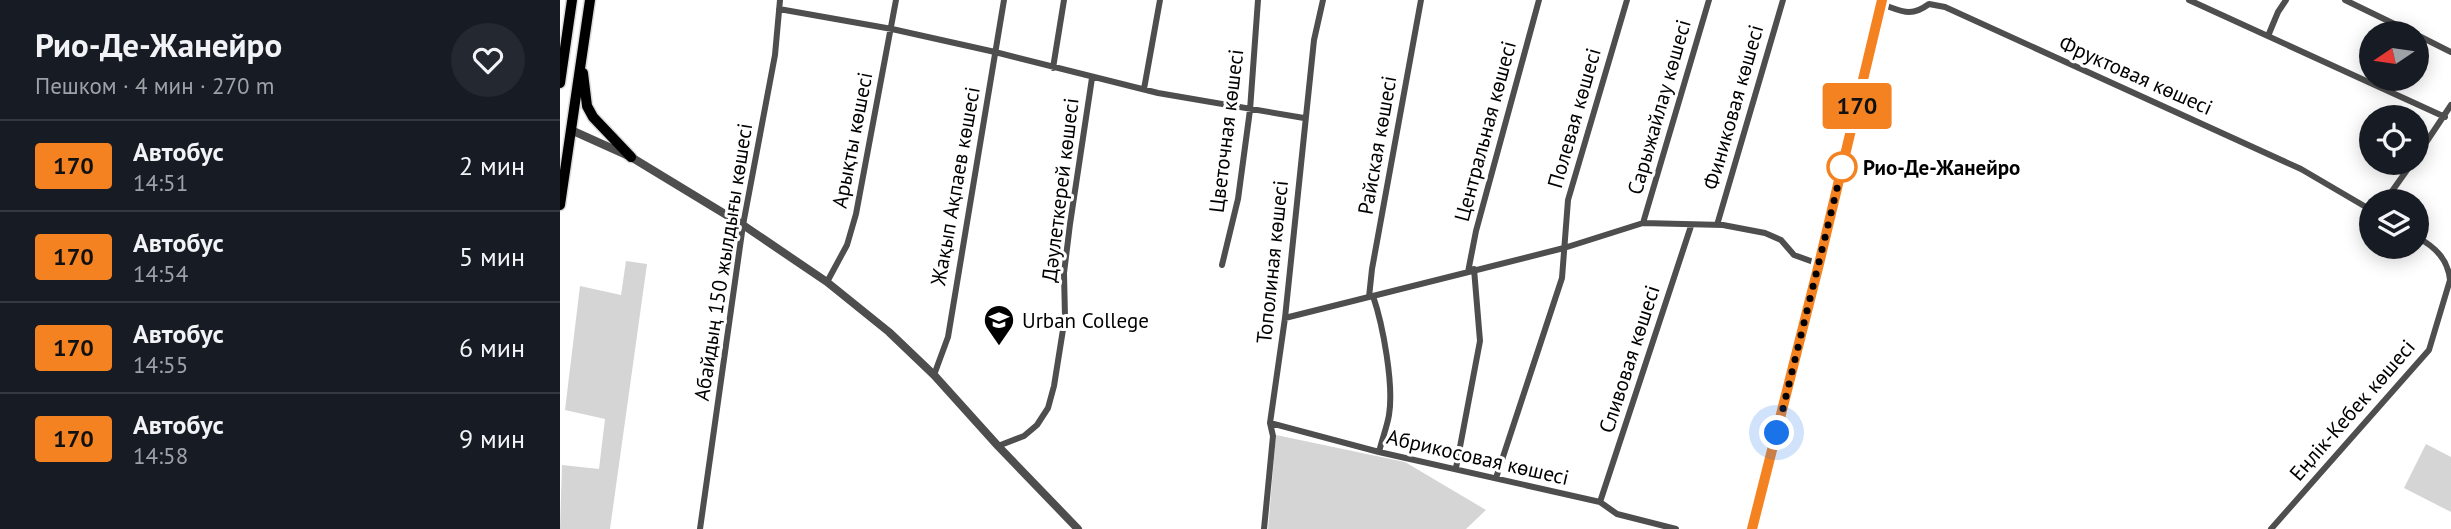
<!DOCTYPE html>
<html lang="ru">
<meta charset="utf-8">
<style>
:root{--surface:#171b24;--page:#242831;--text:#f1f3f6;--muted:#9ea1a6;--line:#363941}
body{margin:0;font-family:"PT Sans",sans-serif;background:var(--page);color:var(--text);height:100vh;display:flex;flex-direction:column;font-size:26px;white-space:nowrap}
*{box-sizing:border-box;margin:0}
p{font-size:23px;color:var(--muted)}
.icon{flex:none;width:38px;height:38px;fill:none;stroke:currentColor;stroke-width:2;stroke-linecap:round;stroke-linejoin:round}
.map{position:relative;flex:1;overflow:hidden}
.side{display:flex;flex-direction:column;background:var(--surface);width:560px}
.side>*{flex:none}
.badge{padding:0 14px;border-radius:5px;font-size:24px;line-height:46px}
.needle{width:46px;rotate:257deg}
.fabs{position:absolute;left:1799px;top:21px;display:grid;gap:14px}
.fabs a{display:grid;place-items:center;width:70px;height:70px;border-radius:50%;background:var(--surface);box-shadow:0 4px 18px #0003;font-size:35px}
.you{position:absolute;width:35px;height:35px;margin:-18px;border:5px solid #fff;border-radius:50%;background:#1a73e8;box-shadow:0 0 0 10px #1a73e833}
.map>.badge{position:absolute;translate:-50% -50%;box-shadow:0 0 0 4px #fff}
.round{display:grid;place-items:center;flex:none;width:74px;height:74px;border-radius:37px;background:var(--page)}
.overview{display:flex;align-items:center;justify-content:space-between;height:119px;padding:0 35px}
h1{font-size:33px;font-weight:800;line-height:52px}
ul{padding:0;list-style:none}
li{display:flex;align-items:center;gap:21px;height:91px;padding:0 35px;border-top:2px solid var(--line)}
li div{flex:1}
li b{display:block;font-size:26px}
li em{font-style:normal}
li .badge{min-width:77px;font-weight:700;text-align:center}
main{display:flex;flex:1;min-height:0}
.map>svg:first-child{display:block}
</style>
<main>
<section class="side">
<div class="overview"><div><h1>Рио-Де-Жанейро</h1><p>Пешком · 4 мин · 270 m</p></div><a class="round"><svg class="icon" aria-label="heart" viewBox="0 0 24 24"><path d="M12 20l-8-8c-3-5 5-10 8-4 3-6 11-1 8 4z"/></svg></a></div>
<ul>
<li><span class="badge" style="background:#f58220;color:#111">170</span><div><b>Автобус</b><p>14:51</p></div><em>2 мин</em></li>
<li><span class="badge" style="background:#f58220;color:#111">170</span><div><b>Автобус</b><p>14:54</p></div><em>5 мин</em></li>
<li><span class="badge" style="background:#f58220;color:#111">170</span><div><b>Автобус</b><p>14:55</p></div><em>6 мин</em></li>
<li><span class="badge" style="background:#f58220;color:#111">170</span><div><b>Автобус</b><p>14:58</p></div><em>9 мин</em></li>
</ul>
</section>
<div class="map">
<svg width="1891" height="529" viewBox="0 0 1891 529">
<rect width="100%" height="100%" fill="#fff"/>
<path fill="#d5d5d5" d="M66 261 87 264 50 529H0L2 465 39 469 45 419 5 410 20 286 61 295Z
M716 435 845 462 926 510 906 529H708Z
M1866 444 1891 457V512L1844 488Z"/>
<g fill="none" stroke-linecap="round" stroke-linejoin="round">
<g stroke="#dbdbdb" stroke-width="13">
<path id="primary" d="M23 73 27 106 33 117 71 157
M0 83 12 0
M0 205 30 0"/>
</g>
<path stroke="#4e4e4e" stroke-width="6" d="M1629 0 1885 117
M1785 0 1853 33
M1321 4C1342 11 1350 18 1369 4L1385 7 1741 169 1811 210
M219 9 332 29 435 52 598 93 744 118
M1857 35 1891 52
M1708 36 1718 12 1726 0
M493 68 504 0
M584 89 600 0
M1857 156 1891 105
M1825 201 1852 163
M1083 223 1149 0
M1157 225 1223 0
M662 265 678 199 690 110 698 0
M908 272 916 231 979 0
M267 282 287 245 296 214 336 0
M813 296C823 325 834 385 829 415 827 427 822 439 819 452
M809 297 812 269 861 0
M725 318 1004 248 1083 223 1163 225 1205 233 1221 240 1234 255 1259 264
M374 375 388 337 444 0
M710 423 819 452 1040 502 1057 514 1116 529
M438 446 464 436 477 425 488 408 494 386 505 317 504 273 510 224 532 78
M896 468 920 341 914 269
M936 478 1002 278 1008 200 1067 0
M1040 502 1131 226
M140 529 183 225 215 55 220 0
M704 529 713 436 710 423 725 318 754 40 763 0
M1711 529 1869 350 1890 280C1888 259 1875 247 1857 237"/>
<path stroke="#4e4e4e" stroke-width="8" d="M11 130 71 157 183 225 267 282 329 332 374 375 438 446 518 529
M1193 529 1259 264 1322 0"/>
<use href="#primary" stroke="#000" stroke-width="10"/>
</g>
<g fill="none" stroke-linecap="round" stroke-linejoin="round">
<g stroke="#fff" stroke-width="16">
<path id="line" d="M1192 529 1259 264 1322 0"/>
</g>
<use href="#line" stroke="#f58220" stroke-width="10"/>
<path stroke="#000" stroke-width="7" stroke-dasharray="0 12.6" d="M1217 433 1283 164 1282 167"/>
</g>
<defs>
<g id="university-pin" transform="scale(1.575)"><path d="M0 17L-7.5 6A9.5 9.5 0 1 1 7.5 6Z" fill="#000" stroke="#fff"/><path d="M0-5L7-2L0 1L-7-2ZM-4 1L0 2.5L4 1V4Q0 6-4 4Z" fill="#fff"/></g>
</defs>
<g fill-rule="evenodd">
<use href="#university-pin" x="439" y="320"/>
</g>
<circle fill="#fff" stroke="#f58220" stroke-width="3.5" cx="1282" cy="167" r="14"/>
<g text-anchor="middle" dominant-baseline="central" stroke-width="6" stroke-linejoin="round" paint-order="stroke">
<g font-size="21" fill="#000" stroke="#fff">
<text transform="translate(1576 75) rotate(24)">Фруктовая көшесі</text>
<text transform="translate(1099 107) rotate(-74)">Сарыжайлау көшесі</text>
<text transform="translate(1173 107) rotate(-74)">Финиковая көшесі</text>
<text transform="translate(1014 118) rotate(-74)">Полевая көшесі</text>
<text transform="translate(666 131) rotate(-83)">Цветочная көшесі</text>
<text transform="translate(925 131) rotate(-75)">Центральная көшесі</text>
<text transform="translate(292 140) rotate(-79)">Арықты көшесі</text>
<text transform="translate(817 145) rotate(-80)">Райская көшесі</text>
<text transform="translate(395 186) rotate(-80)">Жақып Ақпаев көшесі</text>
<text transform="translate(500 190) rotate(-83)">Дәулеткерей көшесі</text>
<text transform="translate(163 262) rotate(-81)">Абайдың 150 жылдығы көшесі</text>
<text transform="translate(712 262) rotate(-84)">Тополиная көшесі</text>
<text transform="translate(1069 359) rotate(-72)">Сливовая көшесі</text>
<text transform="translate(1792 410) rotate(-49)">Еңлік-Кебек көшесі</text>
<text transform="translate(918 457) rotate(13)">Абрикосовая көшесі</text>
</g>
<g font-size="21" font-weight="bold" fill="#000" stroke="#fff" text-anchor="start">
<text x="1303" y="167">Рио-Де-Жанейро</text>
</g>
<g font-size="21" fill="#000" stroke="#fff" text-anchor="start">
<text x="462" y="320">Urban College</text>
</g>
</g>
</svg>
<div class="fabs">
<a><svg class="needle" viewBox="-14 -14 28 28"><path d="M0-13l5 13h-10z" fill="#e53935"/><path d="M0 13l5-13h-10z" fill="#9ea1a6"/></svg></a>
<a><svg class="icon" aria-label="locate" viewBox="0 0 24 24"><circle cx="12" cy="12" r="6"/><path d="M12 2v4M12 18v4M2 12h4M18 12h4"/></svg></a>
<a><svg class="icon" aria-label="layers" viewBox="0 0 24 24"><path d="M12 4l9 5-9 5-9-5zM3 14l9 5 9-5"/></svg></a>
</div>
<div class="you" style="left:1217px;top:433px"></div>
<b class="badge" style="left:1297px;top:106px;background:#f58220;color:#111">170</b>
</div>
</main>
